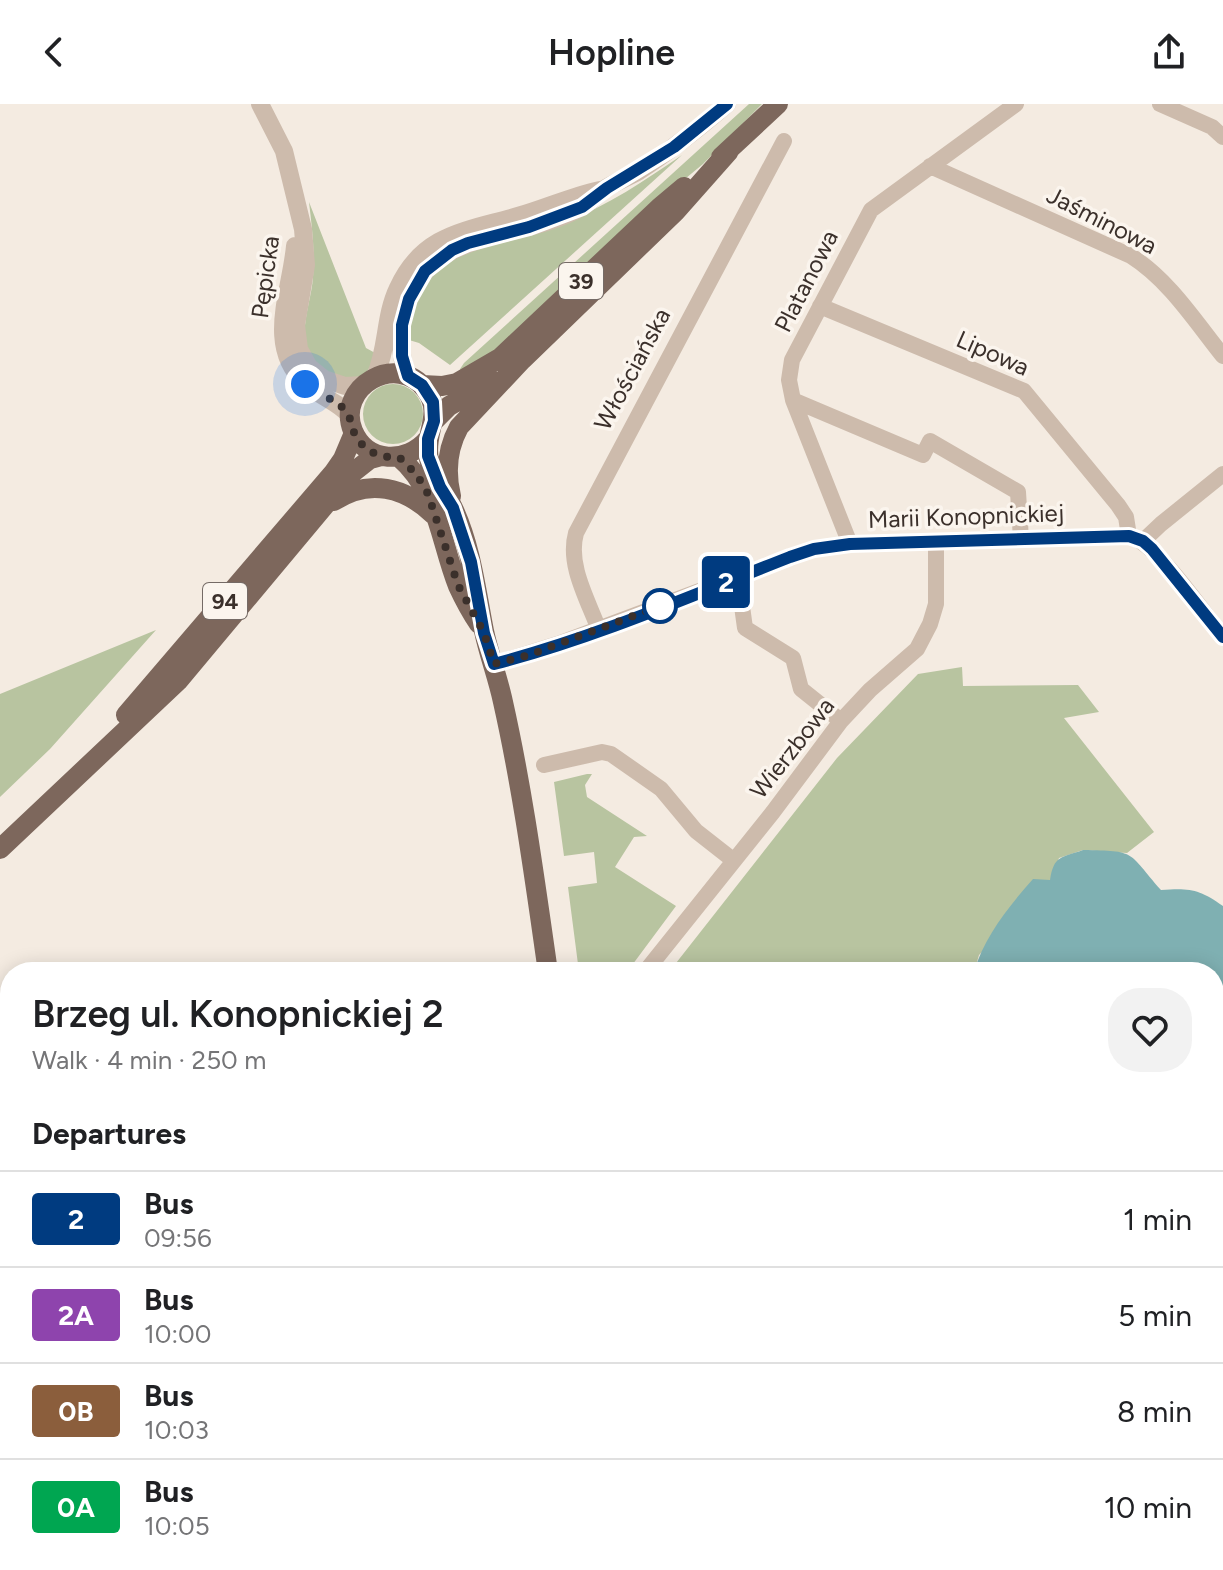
<!DOCTYPE html>
<meta charset="utf-8">
<style>
:root{--surface:#fff;--page:#f2f2f2;--text:#202124;--muted:#757577;--line:#e0e0e0}
body{margin:0;font-family:Figtree,sans-serif;background:var(--page);color:var(--text);height:100vh;display:flex;flex-direction:column;font-size:30px;white-space:nowrap}
*{box-sizing:border-box;margin:0}
p{font-size:26px;color:var(--muted)}
.icon{flex:none;width:44px;height:44px;fill:none;stroke:currentColor;stroke-width:2;stroke-linecap:round;stroke-linejoin:round}
.map{position:relative;flex:1;overflow:hidden}
.sheet{position:absolute;left:0px;top:858px;width:1224px;height:608px;display:flex;flex-direction:column;background:var(--surface);border-radius:32px 32px 0 0;box-shadow:0 4px 20px #0003}
.sheet>*{flex:none}
.badge{padding:0 16px;border-radius:6px;font-size:28px;line-height:52px}
.you{position:absolute;width:40px;height:40px;margin:-20px;border:6px solid #fff;border-radius:50%;background:#1a73e8;box-shadow:0 0 0 12px #1a73e833}
.map>.badge{position:absolute;translate:-50% -50%;box-shadow:0 0 0 4px #fff}
h2{padding:0 32px;font-size:30px;line-height:72px}
.round{display:grid;place-items:center;flex:none;width:84px;height:84px;border-radius:32px;background:var(--page)}
.head{display:flex;align-items:center;justify-content:space-between;height:136px;padding:0 32px}
h1{font-size:38px;font-weight:600;line-height:60px}
ul{padding:0;list-style:none}
li{display:flex;align-items:center;gap:24px;height:96px;padding:0 32px;border-top:2px solid var(--line)}
li div{flex:1}
li b{display:block;font-size:30px}
li em{font-style:normal}
li .badge{min-width:88px;font-weight:700;text-align:center}
header{display:flex;justify-content:space-between;align-items:center;height:104px;padding:0 32px;background:var(--surface);font-size:36px;font-weight:600}
.map>svg:first-child{display:block}
</style>
<header><svg class="icon" aria-label="back" viewBox="0 0 24 24"><path d="M15 5l-7 7 7 7"/></svg>Hopline<svg class="icon" aria-label="share" viewBox="0 0 24 24"><path d="M12 15V3M7 8l5-5 5 5M5 13v7h14v-7"/></svg></header>
<div class="map">
<svg width="1223" height="1466" viewBox="0 0 1223 1466">
<rect width="100%" height="100%" fill="#f4ebe1"/>
<path fill="#b8c4a0" d="M749 0H762L703 60 674 84 502 246 462 270 460 265 464 259Z
M682 51 450 261 419 239 409 236C408 203 428 164 458 149 487 135 533 130 565 118 608 102 645 76 682 51Z
M309 98 366 244 377 250C371 262 366 274 352 274 340 274 333 271 323 265 290 244 311 204 313 173 315 147 312 124 309 98Z
M363 310a30 30 0 1 1 60 0a30 30 0 1 1-60 0Z
M156 526 50 645 0 693V590Z
M962 563 963 582 1078 581 1099 608 1064 614 1154 728 1127 749 1083 746 1059 754 1051 776 979 851 974 868H669L837 654 918 570Z
M587 670H592L585 681 587 693 647 732 634 733 615 763 676 802 627 868H579L568 783 597 779 594 748 564 752 554 678Z
M0 1055 10 1127V1216L3 1310 10 1350 0 1379Z"/>
<path fill="#7fb0b2" d="M1083 746C1137 747 1127 747 1161 786 1190 784 1199 785 1223 802V941L1214 942V868H974C984 833 1009 802 1033 775L1050 776C1054 751 1061 754 1083 746Z"/>
<g fill="none" stroke-linecap="round" stroke-linejoin="round">
<path stroke="#7fb0b2" stroke-width="4" d="M0 1416 2 1406"/>
<path stroke="#cdbbac" stroke-width="16" d="M1160 0 1212 23 1223 33
M930 62 1131 152C1169 176 1195 217 1223 252
M820 202 1024 287 1118 401 1126 413 1129 432
M793 296 923 351 930 337 1018 388 1021 435
M1143 437 1161 420 1223 370
M850 440 793 296 789 276 792 256 871 106 1016 0
M734 475 741 495 745 524 793 554 801 585 841 617
M599 526C588 496 567 461 576 429L784 37
M494 560 558 540 790 453 814 445 850 440 1129 432C1157 439 1204 509 1223 533
M544 661 602 648 611 650 661 685 696 727 733 756
M645 868 773 708 841 617 870 586 917 545 930 520 936 500V439
M1214 1048H1223
M1214 1178H1223
M1214 1306H1223
M1214 1436H1223
M978 1466 981 1456"/>
<path stroke="#cdbbac" stroke-width="18" d="M260 0 284 47 303 125 306 161 296 221 299 245 309 263 324 275 345 282 363 281
M295 142C291 188 265 242 305 279 319 293 338 297 350 312
M408 272C399 251 399 228 405 206 428 121 520 139 582 103 590 98 598 90 606 84 616 78 628 73 639 67 670 47 699 24 727 0
M375 273C388 244 384 213 398 184 423 129 467 127 518 112 546 104 572 92 600 86"/>
<path stroke="#7d675c" stroke-width="20" d="M721 53 778 0
M422 281 442 282 457 279 500 254 659 104 684 83
M434 317 449 302 493 277
M428 335C407 360 367 360 353 327 335 283 397 247 426 286 444 310 423 330 429 355 433 374 445 387 453 404 471 442 476 486 484 527 489 551 498 574 503 598 523 687 535 778 548 868
M399 353C438 386 440 437 458 482 464 495 471 508 479 520
M451 392C445 367 447 345 459 323L522 256 675 108 729 47
M334 397C369 374 405 383 434 411
M126 611 334 368 343 355 354 329
M0 745 178 577 351 370 370 355 381 352
M558 1466V1456"/>
</g>
<g fill="none" stroke-linecap="round" stroke-linejoin="round">
<g stroke="#fff" stroke-width="18">
<path id="line" d="M727 0 674 43 607 84 582 103 529 123 468 139 452 146 425 167 409 195 402 221V252L408 272 422 281 433 298 434 317 428 335V352L440 383 453 404 471 458 484 529 494 560C594 534 693 491 790 453L814 445 850 440 1129 432 1143 437 1152 445 1223 533"/>
</g>
<use href="#line" stroke="#003b80" stroke-width="12"/>
<path stroke="#3b302b" stroke-width="8" stroke-dasharray="0 14.4" d="M305 280C317 289 332 294 343 304 351 311 350 318 353 326 361 346 379 355 399 353L417 371 428 390 458 481 484 529 494 560 529 551 660 502"/>
</g>
<circle fill="#fff" stroke="#003b80" stroke-width="4" cx="660" cy="502" r="16"/>
<g text-anchor="middle" dominant-baseline="central" stroke-width="7" stroke-linejoin="round" paint-order="stroke">
<g fill="#fbf5ee" stroke="#756b66" stroke-width="2">
<rect x="559" y="159" width="44" height="36" rx="6"/>
<rect x="203" y="479" width="44" height="36" rx="6"/>
</g>
<g font-size="22" font-weight="bold" fill="#3b302b">
<text x="581" y="177">39</text>
<text x="225" y="497">94</text>
</g>
<g font-size="24" fill="#3b302b" stroke="#fbf5ee">
<text transform="translate(1102 116) rotate(27)">Jaśminowa</text>
<text transform="translate(265 173) rotate(-82)">Pępicka</text>
<text transform="translate(806 177) rotate(-63)">Platanowa</text>
<text transform="translate(993 249) rotate(24)">Lipowa</text>
<text transform="translate(632 265) rotate(-62)">Włościańska</text>
<text transform="translate(966 412) rotate(-2)">Marii Konopnickiej</text>
<text transform="translate(792 644) rotate(-52)">Wierzbowa</text>
</g>
</g>
</svg>
<div class="you" style="left:305px;top:280px"></div>
<b class="badge" style="left:726px;top:478px;background:#003b80;color:#fff">2</b>
<section class="sheet">
<div class="head"><div><h1>Brzeg ul. Konopnickiej 2</h1><p>Walk · 4 min · 250 m</p></div><a class="round"><svg class="icon" aria-label="heart" viewBox="0 0 24 24"><path d="M12 20l-8-8c-3-5 5-10 8-4 3-6 11-1 8 4z"/></svg></a></div>
<h2>Departures</h2>
<ul>
<li><span class="badge" style="background:#003b80;color:#fff">2</span><div><b>Bus</b><p>09:56</p></div><em>1 min</em></li>
<li><span class="badge" style="background:#8e44ad;color:#fff">2A</span><div><b>Bus</b><p>10:00</p></div><em>5 min</em></li>
<li><span class="badge" style="background:#8b5e3c;color:#fff">0B</span><div><b>Bus</b><p>10:03</p></div><em>8 min</em></li>
<li><span class="badge" style="background:#00a651;color:#fff">0A</span><div><b>Bus</b><p>10:05</p></div><em>10 min</em></li>
</ul>
</section>
</div>
